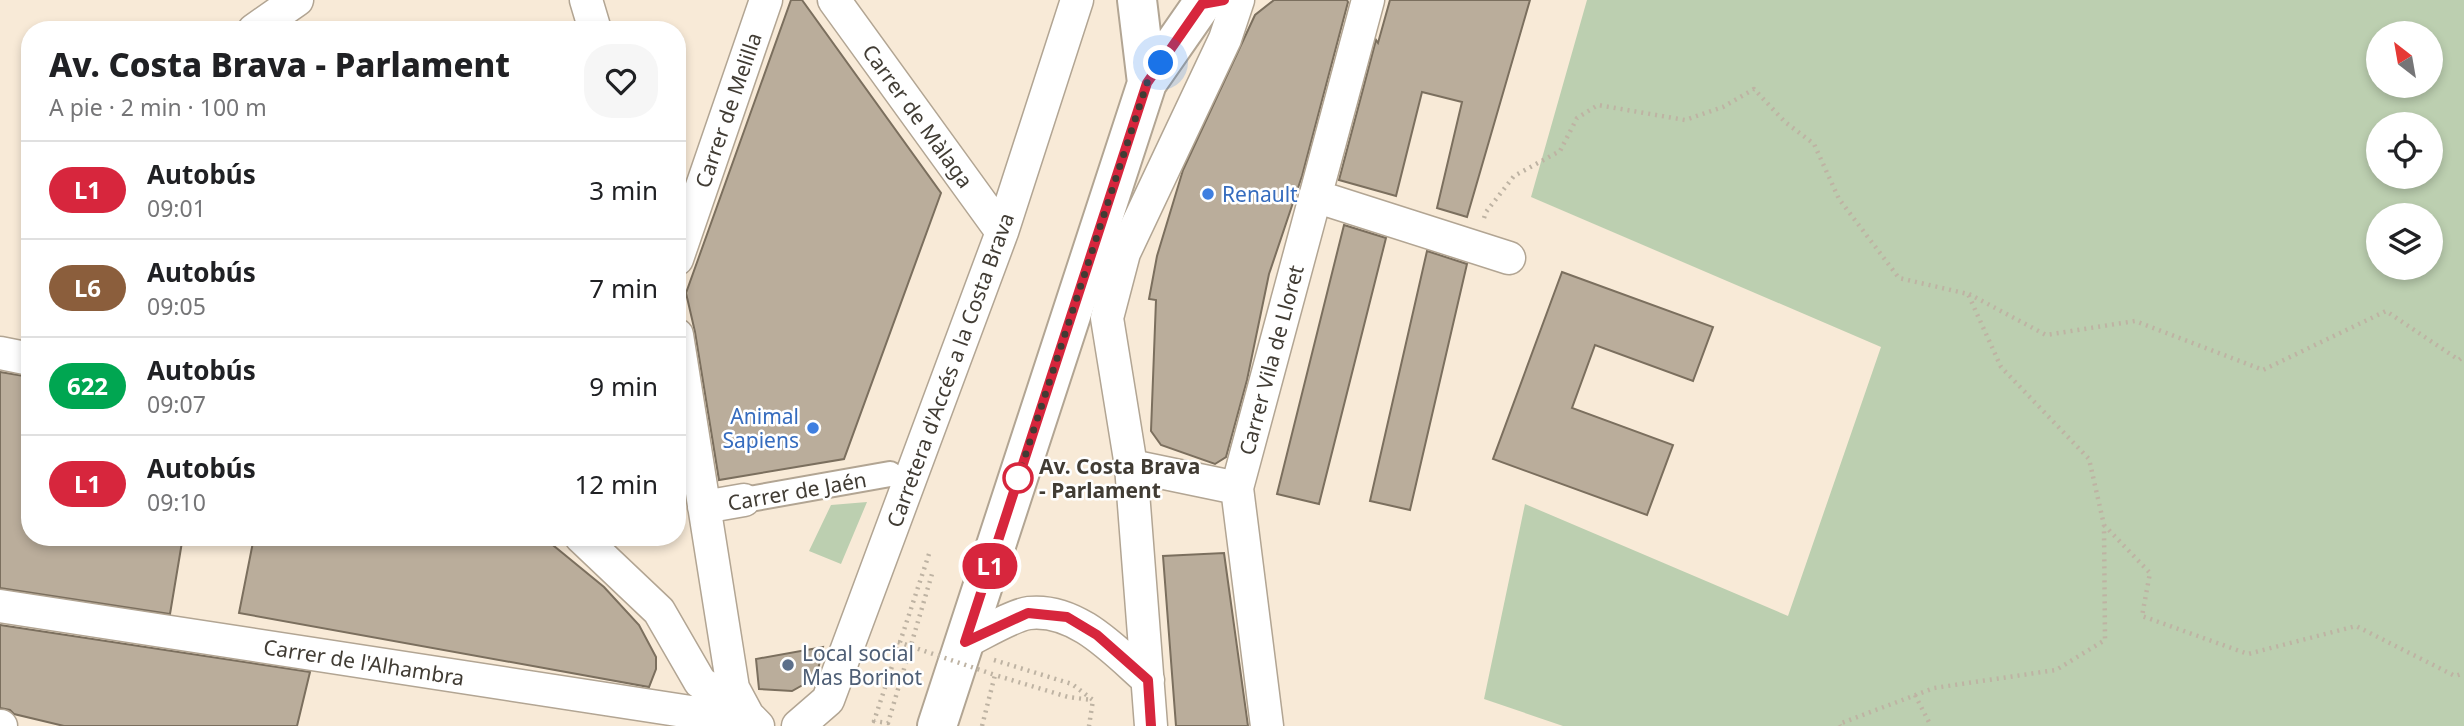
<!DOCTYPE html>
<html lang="es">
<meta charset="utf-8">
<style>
:root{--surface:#fff;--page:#f6f6f6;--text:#202124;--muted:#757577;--line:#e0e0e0}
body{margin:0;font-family:"Noto Sans",sans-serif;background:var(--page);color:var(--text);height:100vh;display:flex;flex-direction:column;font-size:26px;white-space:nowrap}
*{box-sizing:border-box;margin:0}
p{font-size:23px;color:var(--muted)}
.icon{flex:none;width:38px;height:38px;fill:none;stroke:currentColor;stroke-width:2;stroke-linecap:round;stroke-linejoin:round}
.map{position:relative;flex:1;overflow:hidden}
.side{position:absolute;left:21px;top:21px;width:665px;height:525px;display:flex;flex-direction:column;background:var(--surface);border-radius:28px;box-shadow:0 4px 10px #0003}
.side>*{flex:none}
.badge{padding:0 14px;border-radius:23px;font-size:24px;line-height:46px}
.needle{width:46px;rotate:329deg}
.tools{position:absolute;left:2366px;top:21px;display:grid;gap:14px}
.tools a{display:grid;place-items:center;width:77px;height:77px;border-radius:50%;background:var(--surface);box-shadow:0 4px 10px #0003;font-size:35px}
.you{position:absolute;width:35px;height:35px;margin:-18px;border:5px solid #fff;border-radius:50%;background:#1a73e8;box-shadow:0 0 0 10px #1a73e833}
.map>.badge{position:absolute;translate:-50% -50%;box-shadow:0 0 0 4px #fff}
.round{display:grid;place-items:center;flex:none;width:74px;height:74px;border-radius:28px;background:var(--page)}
.head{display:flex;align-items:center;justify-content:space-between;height:119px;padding:0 28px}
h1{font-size:33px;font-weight:800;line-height:52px}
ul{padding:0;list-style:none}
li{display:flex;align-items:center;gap:21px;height:98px;padding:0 28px;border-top:2px solid var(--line)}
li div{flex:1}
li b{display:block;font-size:26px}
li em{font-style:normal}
li .badge{min-width:77px;font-weight:700;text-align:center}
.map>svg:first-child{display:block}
</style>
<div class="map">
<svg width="2464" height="726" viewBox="0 0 2464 726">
<rect width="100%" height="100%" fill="#f8ead7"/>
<path fill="#bccfb0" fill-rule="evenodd" d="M1587 0H2464V726H1563L1484 699 1525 504 1788 616 1881 347 1531 197ZM2378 33H2431V86H2378ZM2378 124H2431V177H2378ZM2378 215H2431V268H2378Z
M867 502 841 564 809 551 831 505Z"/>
<path fill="#baad9b" stroke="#7b6f5e" stroke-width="2" d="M791 0H802L941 193 844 459 719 480 695 332 686 293Z
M1274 0H1347L1348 2 1302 176 1269 274 1247 380 1226 457 1215 464 1161 445 1151 431 1156 300 1149 299 1157 256 1183 170 1255 15Z
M1390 0H1530L1467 217 1437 208 1462 102 1422 92 1396 196 1339 180 1376 40 1378 43Z
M1344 225 1386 238 1319 504 1277 494Z
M1427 251 1467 264 1410 510 1370 501Z
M1562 272 1713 327 1693 381 1595 345 1572 408 1673 445 1647 515 1493 459Z
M0 372 30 377V537H156L182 542 170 614 0 588Z
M254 537H543L604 587 639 625 656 657V669L649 687 239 613Z
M1224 553 1248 726H1176L1163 556Z
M0 625 310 672 297 726H64L14 714 10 710 0 708Z
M823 647 818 670 808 682 792 691 759 689 756 659Z"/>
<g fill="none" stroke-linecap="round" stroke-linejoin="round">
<g stroke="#b2a593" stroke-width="28">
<path id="pedestrian" d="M744 500 890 474"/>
</g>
<g stroke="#b2a593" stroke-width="35">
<path id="minor" d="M586 0 595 30
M834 0 1002 232
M254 30 297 0
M1315 196 1509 258
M677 259 766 0
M677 335 733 688 748 716 758 726
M0 353 30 359
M1131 466 1237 488
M704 507 744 500
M581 537 659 611 700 682 744 713
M0 606 710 715 725 726
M965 642C980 635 1013 615 1029 613 1077 608 1115 651 1148 680
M0 726H1
M798 726 828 700 1002 232 1077 0
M1151 726 1131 466 1107 318 1124 253 1225 39 1238 0
M1267 726 1237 488 1368 0"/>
</g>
<g stroke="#b2a593" stroke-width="42">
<path id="secondary" d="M1137 0 1147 83
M937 726 1147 83 1202 4"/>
</g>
<path stroke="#beb3a3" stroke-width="4.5" stroke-dasharray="2 5" stroke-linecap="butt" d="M1484 218 1486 212 1514 176 1560 151 1577 118 1598 105 1685 120 1723 107 1754 89 1785 122 1814 144 1839 199 1899 278 1968 294 2001 367 2089 459 2104 525 2105 640 2056 670 1934 688 1839 724 1840 726
M1969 294 2046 335 2135 321 2263 370 2386 311 2459 360 2464 356
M2104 525 2150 573 2142 616 2248 654 2356 626 2455 676 2464 673
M929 554 874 721 888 723 932 574
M994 660 1072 684 1093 700 1089 726
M1915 695 1931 726
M982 726 995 675 1068 697 1092 700"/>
<use href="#pedestrian" stroke="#fff" stroke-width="24"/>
<use href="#minor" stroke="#fff" stroke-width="32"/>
<use href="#secondary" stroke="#fff" stroke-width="38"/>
<path stroke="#beb3a3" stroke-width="4.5" stroke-dasharray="2 5" stroke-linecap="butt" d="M898 642 995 675"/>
</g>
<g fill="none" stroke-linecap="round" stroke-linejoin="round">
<g stroke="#fff" stroke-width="16">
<path id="line" d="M1151 726 1148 680 1097 635 1067 617 1028 613 965 642 1147 83 1202 4 1224 0"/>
</g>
<use href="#line" stroke="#d7263d" stroke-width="10"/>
<path stroke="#413c34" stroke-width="7" stroke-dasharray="0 12.6" d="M1018 478 1147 83 1161 63"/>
</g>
<g fill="#3f7fe0" stroke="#fff" stroke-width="2.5">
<circle cx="1208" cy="194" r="7"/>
<circle cx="813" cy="428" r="7"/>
</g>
<circle fill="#fff" stroke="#d7263d" stroke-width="3.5" cx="1018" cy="478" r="14"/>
<circle fill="#5c6f8a" stroke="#fff" stroke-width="2.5" cx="788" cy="665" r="7"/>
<g text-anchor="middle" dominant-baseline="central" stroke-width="5" stroke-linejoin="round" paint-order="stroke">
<g font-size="21" fill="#413c34" stroke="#fff">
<text transform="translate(728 110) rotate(-71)">Carrer de Melilla</text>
<text transform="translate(918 116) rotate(54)">Carrer de Màlaga</text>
<text transform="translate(1271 360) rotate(-75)">Carrer Vila de Lloret</text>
<text transform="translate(950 370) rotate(-70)">Carretera d'Accés a la Costa Brava</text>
<text transform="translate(797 491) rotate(-10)">Carrer de Jaén</text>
<text transform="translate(364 662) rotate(9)">Carrer de l'Alhambra</text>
</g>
<g font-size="21" fill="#366cbe" stroke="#fff" text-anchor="start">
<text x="1222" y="194">Renault</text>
<text x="799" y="416" text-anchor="end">Animal<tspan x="799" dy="24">Sapiens</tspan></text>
</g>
<g font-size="21" font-weight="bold" fill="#413c34" stroke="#fff" text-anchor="start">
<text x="1039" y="466">Av. Costa Brava<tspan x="1039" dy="24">- Parlament</tspan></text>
</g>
<g font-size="21" fill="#4e5e75" stroke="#fff" text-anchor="start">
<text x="802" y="653">Local social<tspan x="802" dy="24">Mas Borinot</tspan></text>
</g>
</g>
</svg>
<div class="tools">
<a><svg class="needle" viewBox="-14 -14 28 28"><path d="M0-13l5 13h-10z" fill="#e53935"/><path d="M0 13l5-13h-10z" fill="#757577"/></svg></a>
<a><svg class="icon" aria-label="locate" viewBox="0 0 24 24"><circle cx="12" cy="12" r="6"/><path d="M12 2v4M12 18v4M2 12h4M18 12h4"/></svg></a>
<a><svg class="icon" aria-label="layers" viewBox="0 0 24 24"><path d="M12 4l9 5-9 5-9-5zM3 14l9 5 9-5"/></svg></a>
</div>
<div class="you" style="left:1161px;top:63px"></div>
<b class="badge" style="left:990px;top:566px;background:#d7263d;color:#fff">L1</b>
<section class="side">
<div class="head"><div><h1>Av. Costa Brava - Parlament</h1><p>A pie · 2 min · 100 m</p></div><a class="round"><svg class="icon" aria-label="heart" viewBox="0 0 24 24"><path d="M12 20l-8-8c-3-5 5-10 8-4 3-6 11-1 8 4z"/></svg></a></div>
<ul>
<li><span class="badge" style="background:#d7263d;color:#fff">L1</span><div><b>Autobús</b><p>09:01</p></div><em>3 min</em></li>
<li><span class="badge" style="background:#8b5e3c;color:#fff">L6</span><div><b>Autobús</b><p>09:05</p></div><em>7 min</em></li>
<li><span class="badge" style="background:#00a651;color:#fff">622</span><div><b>Autobús</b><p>09:07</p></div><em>9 min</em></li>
<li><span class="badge" style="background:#d7263d;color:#fff">L1</span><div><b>Autobús</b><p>09:10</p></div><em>12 min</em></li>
</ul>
</section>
</div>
